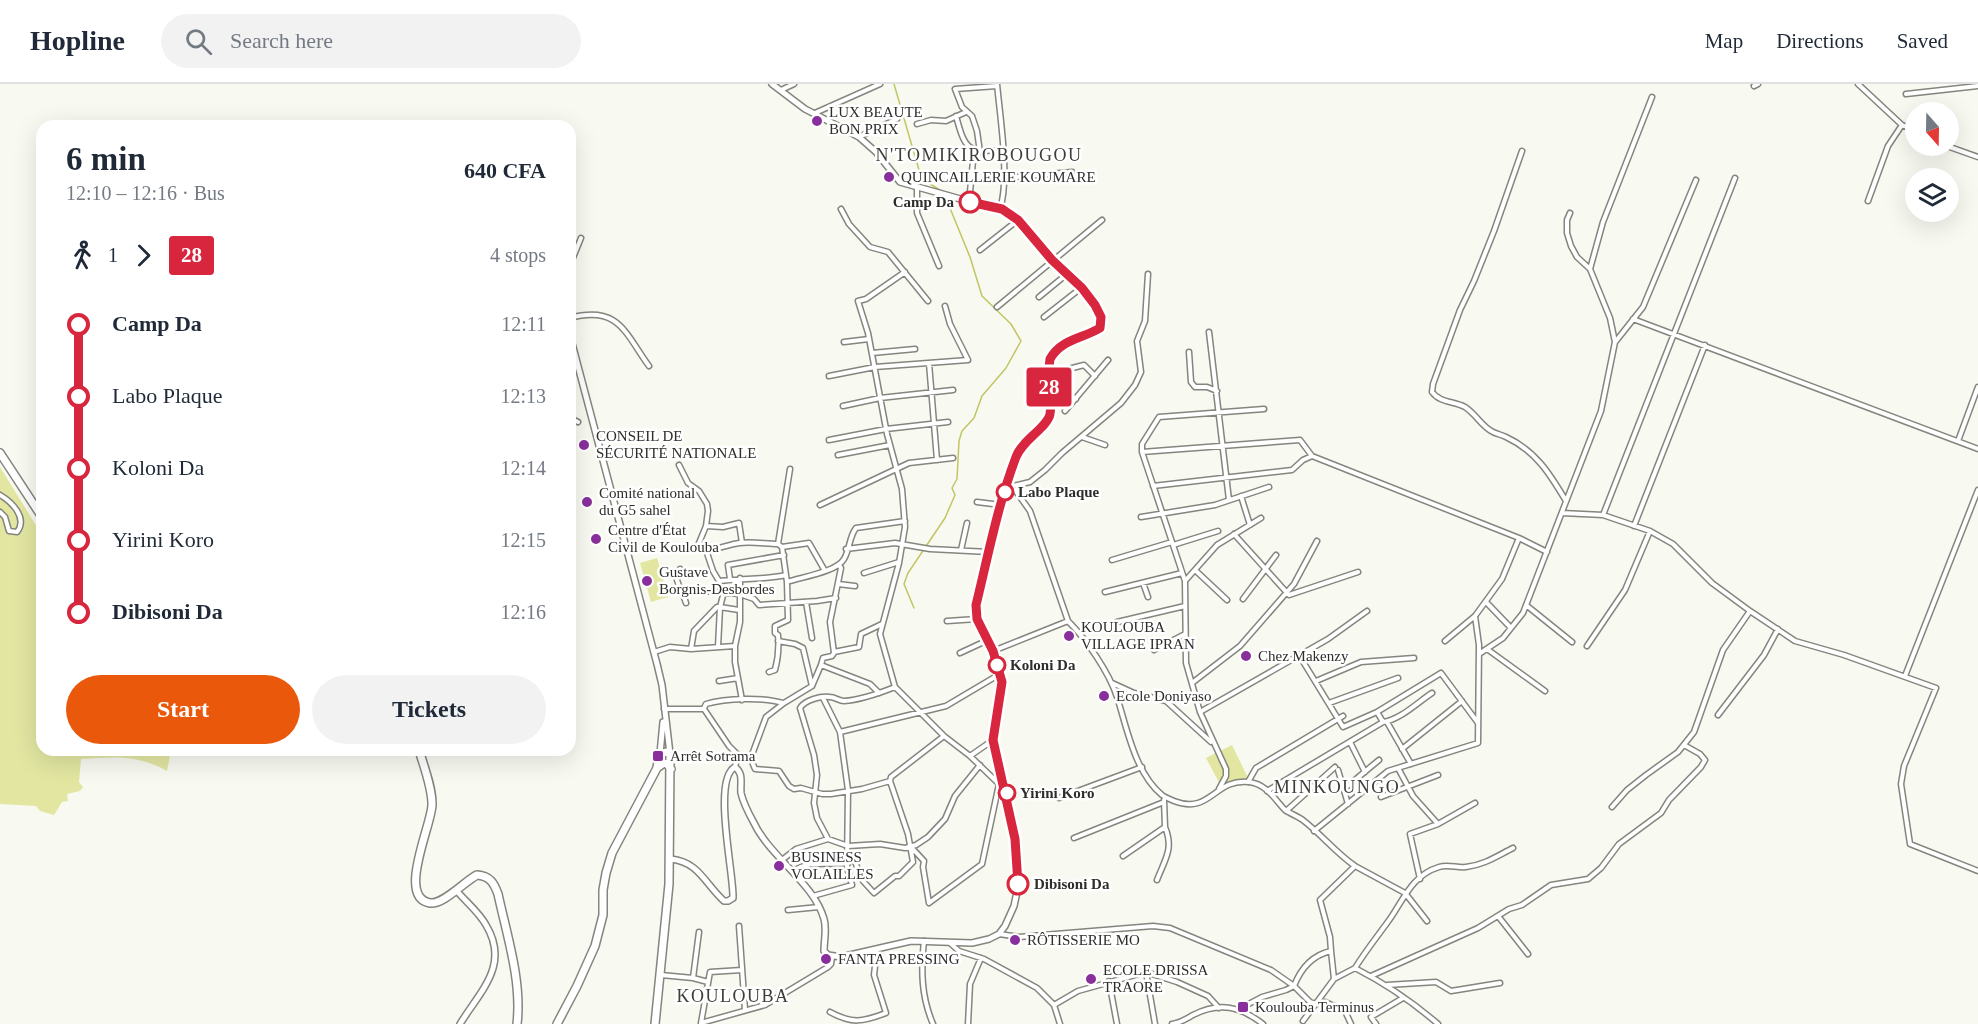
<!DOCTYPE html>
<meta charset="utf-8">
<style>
:root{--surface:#fff;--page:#f2f2f3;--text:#1f2937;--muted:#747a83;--line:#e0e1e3;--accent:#ea580c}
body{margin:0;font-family:Georgia,serif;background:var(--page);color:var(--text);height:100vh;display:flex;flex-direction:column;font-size:22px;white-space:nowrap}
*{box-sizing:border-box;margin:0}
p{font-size:20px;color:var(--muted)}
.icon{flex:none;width:33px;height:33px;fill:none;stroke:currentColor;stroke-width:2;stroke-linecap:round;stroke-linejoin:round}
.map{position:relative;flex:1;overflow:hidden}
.sheet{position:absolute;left:36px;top:36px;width:540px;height:636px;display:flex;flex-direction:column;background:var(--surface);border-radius:18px;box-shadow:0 6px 24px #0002}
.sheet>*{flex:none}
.badge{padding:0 12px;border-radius:4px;font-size:21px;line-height:39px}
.needle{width:39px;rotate:160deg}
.fabs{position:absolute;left:1905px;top:18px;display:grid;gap:12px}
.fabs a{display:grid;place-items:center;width:54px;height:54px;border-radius:50%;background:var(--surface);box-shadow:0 6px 24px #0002;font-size:30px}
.map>.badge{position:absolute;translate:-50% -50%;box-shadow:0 0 0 3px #fff}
.legs{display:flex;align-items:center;gap:9px;height:66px;padding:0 30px;font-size:20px}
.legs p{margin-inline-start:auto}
.summary{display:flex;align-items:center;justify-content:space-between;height:102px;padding:0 30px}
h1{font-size:33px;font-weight:700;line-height:45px}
.button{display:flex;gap:12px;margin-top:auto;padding:12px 30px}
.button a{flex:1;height:69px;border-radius:36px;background:var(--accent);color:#fff;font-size:24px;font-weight:700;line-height:69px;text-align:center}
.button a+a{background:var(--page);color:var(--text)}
ul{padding:0 30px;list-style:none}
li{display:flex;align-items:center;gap:21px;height:72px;font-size:22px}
li i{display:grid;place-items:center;width:9px;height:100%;margin:0 8px;background:currentColor}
li i::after{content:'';width:15px;height:15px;margin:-8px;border:4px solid;border-radius:50%;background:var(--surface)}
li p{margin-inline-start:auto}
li:first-child i{background:linear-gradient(#0000 50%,currentColor 0)}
li:last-child i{background:linear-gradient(currentColor 50%,#0000 0)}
header{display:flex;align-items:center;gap:36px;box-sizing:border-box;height:84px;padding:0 30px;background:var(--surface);border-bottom:2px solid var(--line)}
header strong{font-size:28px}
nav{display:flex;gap:33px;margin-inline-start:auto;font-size:21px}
.search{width:420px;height:54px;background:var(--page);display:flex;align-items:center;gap:15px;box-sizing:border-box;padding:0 21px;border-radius:33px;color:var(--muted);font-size:22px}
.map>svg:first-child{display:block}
</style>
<header>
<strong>Hopline</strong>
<div class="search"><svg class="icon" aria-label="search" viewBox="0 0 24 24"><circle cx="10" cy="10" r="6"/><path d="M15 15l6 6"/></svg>Search here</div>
<nav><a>Map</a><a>Directions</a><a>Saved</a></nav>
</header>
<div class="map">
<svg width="1978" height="940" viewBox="0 0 1978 940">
<rect width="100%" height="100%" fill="#f8f9f1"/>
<path fill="#e2e6a1" d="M0 383 42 451V666H171L167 687C137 670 113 673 81 675L79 698 83 703 80 707 67 710 68 717 62 718 54 731 40 727 36 722 0 720Z
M657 474 668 513 651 518 640 479Z
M1232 661 1248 694 1223 706 1206 674Z"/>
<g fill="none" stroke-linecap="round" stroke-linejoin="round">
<path stroke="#c2c563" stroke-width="1.5" d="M894 0 919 86 927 98 943 108
M914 524 904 500 908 489 945 434 955 411 952 404 957 395 959 357 962 347 974 334 982 312 1006 284 1021 257 1011 240 982 212 970 173 945 112"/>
<g stroke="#84857e" stroke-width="7">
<path id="street" d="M997 0C1000 33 1010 94 1000 125
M1858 0 1902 41 1916 47
M1754 2 1758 0
M781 6 794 0
M1906 10 1978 2
M815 29 880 0
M956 32C965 65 967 69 1002 66
M917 40 931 36 946 37 966 28
M859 53 897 35
M1947 62 1978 73
M1522 67 1494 147 1474 197 1460 226 1433 300 1432 308C1440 319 1454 317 1465 323 1476 330 1482 343 1493 348 1497 350 1502 351 1506 353 1536 367 1550 390 1566 417
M980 68 977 47 972 32 962 23 955 5 997 2
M1004 94 1072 88
M917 103V129L939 182
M1868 117 1888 62 1902 41
M969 118 973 77 976 66
M841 125 849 140 870 163 888 168 928 217
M980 166 1018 136
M570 181 581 154
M1590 185 1603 138 1652 13
M905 188 866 215 858 217 868 249 887 350 902 405 905 443 899 479 880 550 895 603 944 652 970 672 999 700 982 780 929 819 923 783 924 777 911 763
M1039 213 1067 190
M997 223 1102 136
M1044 233 1081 204
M570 234C619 221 625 249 649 282
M1633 235 1978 365
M1209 248 1229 416
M1616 257 1643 223 1696 96
M844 258 869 255
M1189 268 1191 298 1195 303H1207L1217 307
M872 269 915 265
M929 279 937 376
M1049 290 1084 281 1095 292
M829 292 875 283 968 276 950 240 945 222
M1051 300 1076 315
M843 322 880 314 953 306
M1065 327 1108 276
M570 334 578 338
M1082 353 1105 361
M829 356 886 345 948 338
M1958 357 1978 303
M1142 368 1300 356 1312 372
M838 371 890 361
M679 381 688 399 699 407 707 420 708 427 706 442 699 459 701 464C714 468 726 461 739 459 752 457 766 460 778 460L782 463 809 459 825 487
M1008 396 1030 427 1068 537C1086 555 1109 588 1117 613 1127 644 1135 689 1162 711 1166 714 1170 715 1174 717 1211 731 1214 694 1249 698 1266 700 1274 714 1284 725 1290 730 1298 732 1304 737 1322 751 1336 769 1355 782L1320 816 1330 853 1331 867C1313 871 1301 884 1294 902L1286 906 1262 913 1239 925
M1013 402 1030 398 1045 386 1062 369 1121 319 1135 301 1141 288 1137 257 1145 237 1148 190
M1153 402 1292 386 1303 376 1312 372 1519 454 1547 468
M0 411C12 418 28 434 17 448L9 447 5 433 0 428
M1241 412 1250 441
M977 418 1001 421
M820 421 909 379 953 374
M1562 429 1603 431 1650 447 1673 460 1712 499 1750 527 1795 557 1844 571 1936 604 1904 682 1901 700 1910 760 1978 787
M1603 431 1735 94
M1141 433 1215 421 1269 403
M706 442 723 443 739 439 742 459
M1634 442 1705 261
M1234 450 1289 511 1358 488
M778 460 790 385
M1173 461 1218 447
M846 465 895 459 930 465 989 468
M706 466 713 487 719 497C742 494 764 496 786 491
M961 466 967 439
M1112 476 1172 458
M680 485 677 496 680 505 740 510 754 515 759 521 817 517 836 514
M1195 486 1227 516
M864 489 899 478
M730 495 728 481 784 471
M1185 497 1217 461 1261 434
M787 498C801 493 837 488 844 475 850 465 849 453 856 444L905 437
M1143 499 1148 513
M838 500 855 502
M681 505 686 519
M1105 508 1182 489
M1243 515 1276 471
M806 518 812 554
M1486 518 1511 544
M1526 521 1572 558
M947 537 977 535
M1117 538 1185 522
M778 557 795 560 803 564 812 602
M1445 557 1475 532 1502 495 1519 454
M735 562 740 538V494
M1587 562 1625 506 1650 447
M718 563 720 523 739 526
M691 565 735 562V578L742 616
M1487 565 1545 607
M1154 566 1185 550
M993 567 1068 537
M654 568 670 563 691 565 694 547 717 523H720L724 508
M834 568 859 563 861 550 882 540
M960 569 988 556
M1479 570 1503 554 1523 529 1601 327 1615 258 1610 234 1590 185 1577 173 1571 162 1567 149V136L1570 129
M1299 571 1343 643 1377 628 1441 589 1478 639
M821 581 823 574 832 572 834 569 830 538 841 484 839 481
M769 588 775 586C778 575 779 562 778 551L775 549V542L788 536 787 498 782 463
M1905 592 1978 406
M719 597 738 594
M1316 597 1361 578 1414 574
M1112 599 1134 609 1166 617 1211 658
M1192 599 1240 562 1294 500 1317 457
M1329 619 1398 594
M704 624 706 620C726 614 763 613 783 619
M664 625H704L729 662 738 671 750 673
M1200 628 1328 555 1367 527
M1377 628 1383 638
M1718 631 1764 571 1778 545
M1387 638 1411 680
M840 648 946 622 1000 590
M1350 658 1365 688
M1402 665 1462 617
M970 672 993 656
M750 673 753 668 766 633 784 619 812 602 821 581 870 600 879 609
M750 673 755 685 779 687 789 702 794 705 801 704 822 710H831L862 705 890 697
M735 683 738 671
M1398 684 1413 712 1438 740
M1338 686 1348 720
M1248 698 1256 684 1343 632
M1219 705 1226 692V685L1200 628 1186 579 1185 497 1142 368V360L1159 333 1264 325
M1344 705 1379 676
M1267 707 1383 638C1400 636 1418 618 1432 609
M1381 713 1438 691
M1059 714 1142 683
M1612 723 1627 706 1646 691 1678 668 1694 648 1723 566 1750 527
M1286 727 1335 683
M1314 747 1388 687 1478 659 1479 561 1475 532
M1074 754 1164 718
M828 755 817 734 814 719 817 691 814 671 800 624C805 616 820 612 830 613 835 613 839 617 844 617 860 616 880 609 895 603
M848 771 855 778 863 797 874 809 895 792H899L913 778 908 750 890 697 891 693 944 652
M1123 772 1165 743 1164 716
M782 776 796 765 828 755 848 762 880 760 905 764 916 761 928 753 945 735 955 712 980 681
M1355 782 1405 809 1427 837
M793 788C808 775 829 782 848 779
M1420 795 1410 750 1438 740 1475 719
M1157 796C1165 775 1174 765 1165 743
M813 812 852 801 847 783 848 706 840 648 823 614
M788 826 819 823
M1498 832 1528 870
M739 842 745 926
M999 850 1019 853 1153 842 1170 844 1271 886 1294 902 1310 918 1316 920 1325 918 1345 927 1351 940
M924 857C921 886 921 912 933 940
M950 859 959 867 984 875 1037 904 1054 921 1060 940
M1331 867 1334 895
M1355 884C1365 868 1376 854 1387 839 1403 818 1410 792 1439 783 1448 780 1457 784 1466 783 1484 781 1497 772 1513 764
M1146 888 1155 940
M661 891 693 894 708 898
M1371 892 1478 844 1509 825 1522 821 1551 801 1588 795 1601 784 1619 760 1661 729 1669 716 1701 683 1705 676 1700 670 1684 661
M693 894 699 848
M1109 897 1117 940
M1387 901 1436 898 1451 907 1500 899
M1054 921 1078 907 1146 888 1177 898 1208 912 1219 924
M830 928C852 940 862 938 886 929L874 891 877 865
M1303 937 1334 895 1355 884C1384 899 1414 919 1438 940
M701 939 765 921 828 883 831 880 832 873
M701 939 710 888 742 886
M968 940 970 900 981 874
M1172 940C1180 939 1186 935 1193 931 1220 917 1241 923 1263 940
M1376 940 1371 933 1403 914"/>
</g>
<g stroke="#84857e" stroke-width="8">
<path id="secondary" d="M570 252 657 580 662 601 670 670
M660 670 663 638
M671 775C699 778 705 800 724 817H728L733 814C734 790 712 695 735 683 744 690 740 699 741 709 743 718 749 730 754 739 770 773 814 799 824 835 827 845 824 856 824 867L828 871 841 873 911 857 972 859 989 855 999 850 1005 842 1014 822 1018 803 1015 755 993 656 1002 598 993 567 977 535 976 521C988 472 997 420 1016 373 1023 355 1044 348 1050 330V275L1060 262 1068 257 1092 249 1100 244 1102 239 1099 228 1081 204 1052 176 1026 144 1010 129 900 98 876 68 859 53 805 25 772 0
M456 806C465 817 479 828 486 841 510 881 481 906 460 940"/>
</g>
<g stroke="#84857e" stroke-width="10">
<path id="highway" d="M0 369 42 433
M419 666C424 683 432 703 432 720 433 738 396 814 430 819 443 821 465 797 477 791 490 792 494 799 498 810 507 852 522 897 517 940
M557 940 577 902 595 862 603 831V806L606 789 612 769 657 684 664 679 667 680 671 685
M655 940 669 800 670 670 666 668 660 670 657 683"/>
</g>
<use href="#street" stroke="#fff" stroke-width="4"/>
<use href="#secondary" stroke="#fff" stroke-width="5"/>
<use href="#highway" stroke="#fff" stroke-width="7"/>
</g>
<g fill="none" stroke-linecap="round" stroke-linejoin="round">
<g stroke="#fff" stroke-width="14">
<path id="line-1" d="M970 118 1002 125 1018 136 1052 176 1082 204 1095 221 1101 233 1100 244C1082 255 1061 255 1050 275 1047 293 1053 313 1050 330 1048 343 1022 356 1016 373 998 420 988 472 976 521L977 535 993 567 1002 598 993 656 1015 755 1018 800"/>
</g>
<use href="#line-1" stroke="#d7263d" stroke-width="9"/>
</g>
<g fill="#892f9b" stroke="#fff" stroke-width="2">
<circle cx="817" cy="37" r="6"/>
<circle cx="889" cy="93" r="6"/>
<circle cx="584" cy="361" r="6"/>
<circle cx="587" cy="418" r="6"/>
<circle cx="596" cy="455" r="6"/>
<circle cx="647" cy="497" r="6"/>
<circle cx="1069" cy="552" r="6"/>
<circle cx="1246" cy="572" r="6"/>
<circle cx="1104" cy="612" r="6"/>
<rect x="652" y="666" width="12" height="12" rx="3"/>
<circle cx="779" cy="782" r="6"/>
<circle cx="1015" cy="856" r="6"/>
<circle cx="826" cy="875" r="6"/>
<circle cx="1091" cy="895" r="6"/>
<rect x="1237" y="917" width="12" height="12" rx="3"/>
</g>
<g fill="#fff" stroke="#d7263d" stroke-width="3">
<circle cx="970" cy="118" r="10"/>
<circle cx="1005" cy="408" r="8"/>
<circle cx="997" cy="581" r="8"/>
<circle cx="1007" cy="709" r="8"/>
<circle cx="1018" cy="800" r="10"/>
</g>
<g text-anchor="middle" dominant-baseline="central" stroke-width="5" stroke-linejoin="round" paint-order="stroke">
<g font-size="15" fill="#2d2d2a" stroke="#fff" text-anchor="start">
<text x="829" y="28">LUX BEAUTE<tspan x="829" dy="17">BON PRIX</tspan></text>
<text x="901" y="93">QUINCAILLERIE KOUMARE</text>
<text x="596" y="352">CONSEIL DE<tspan x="596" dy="17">SÉCURITÉ NATIONALE</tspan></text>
<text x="599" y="409">Comité national<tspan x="599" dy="17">du G5 sahel</tspan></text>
<text x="608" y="446">Centre d'État<tspan x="608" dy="17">Civil de Koulouba</tspan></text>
<text x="659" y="488">Gustave<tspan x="659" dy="17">Borgnis-Desbordes</tspan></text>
<text x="1081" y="543">KOULOUBA<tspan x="1081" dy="17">VILLAGE IPRAN</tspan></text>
<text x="1258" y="572">Chez Makenzy</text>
<text x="1116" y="612">Ecole Doniyaso</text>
<text x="670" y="672">Arrêt Sotrama</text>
<text x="791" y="773">BUSINESS<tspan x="791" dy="17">VOLAILLES</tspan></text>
<text x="1027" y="856">RÔTISSERIE MO</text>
<text x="838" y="875">FANTA PRESSING</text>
<text x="1103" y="886">ECOLE DRISSA<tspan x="1103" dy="17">TRAORE</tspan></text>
<text x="1255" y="923">Koulouba Terminus</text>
</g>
<g font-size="15" font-weight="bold" fill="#2d2d2a" stroke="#fff" text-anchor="start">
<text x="954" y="118" text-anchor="end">Camp Da</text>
<text x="1018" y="408">Labo Plaque</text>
<text x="1010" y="581">Koloni Da</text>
<text x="1020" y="709">Yirini Koro</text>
<text x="1034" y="800">Dibisoni Da</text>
</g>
<g font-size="18" letter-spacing="1.5" fill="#3e3e38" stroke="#fff">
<text x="979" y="71">N'TOMIKIROBOUGOU</text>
<text x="1337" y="703">MINKOUNGO</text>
<text x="733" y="912">KOULOUBA</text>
</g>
</g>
</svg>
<div class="fabs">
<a><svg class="needle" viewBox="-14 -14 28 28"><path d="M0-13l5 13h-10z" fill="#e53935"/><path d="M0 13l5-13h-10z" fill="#747a83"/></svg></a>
<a><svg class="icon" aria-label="layers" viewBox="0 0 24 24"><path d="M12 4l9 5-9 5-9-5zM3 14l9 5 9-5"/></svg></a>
</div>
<b class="badge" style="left:1049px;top:303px;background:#d7263d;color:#fff">28</b>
<section class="sheet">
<div class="summary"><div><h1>6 min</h1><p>12:10 – 12:16 · Bus</p></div><b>640 CFA</b></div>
<div class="legs"><svg class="icon" aria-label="walk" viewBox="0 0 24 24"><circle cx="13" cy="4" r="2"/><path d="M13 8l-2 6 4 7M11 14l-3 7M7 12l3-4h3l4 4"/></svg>1<svg class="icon" aria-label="forward" viewBox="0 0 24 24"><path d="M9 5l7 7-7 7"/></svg><b class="badge" style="background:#d7263d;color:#fff">28</b><p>4 stops</p></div>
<ul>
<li><i style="color:#d7263d"></i><b>Camp Da</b><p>12:11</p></li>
<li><i style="color:#d7263d"></i><span>Labo Plaque</span><p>12:13</p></li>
<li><i style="color:#d7263d"></i><span>Koloni Da</span><p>12:14</p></li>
<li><i style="color:#d7263d"></i><span>Yirini Koro</span><p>12:15</p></li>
<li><i style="color:#d7263d"></i><b>Dibisoni Da</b><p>12:16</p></li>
</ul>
<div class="button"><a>Start</a><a>Tickets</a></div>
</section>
</div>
